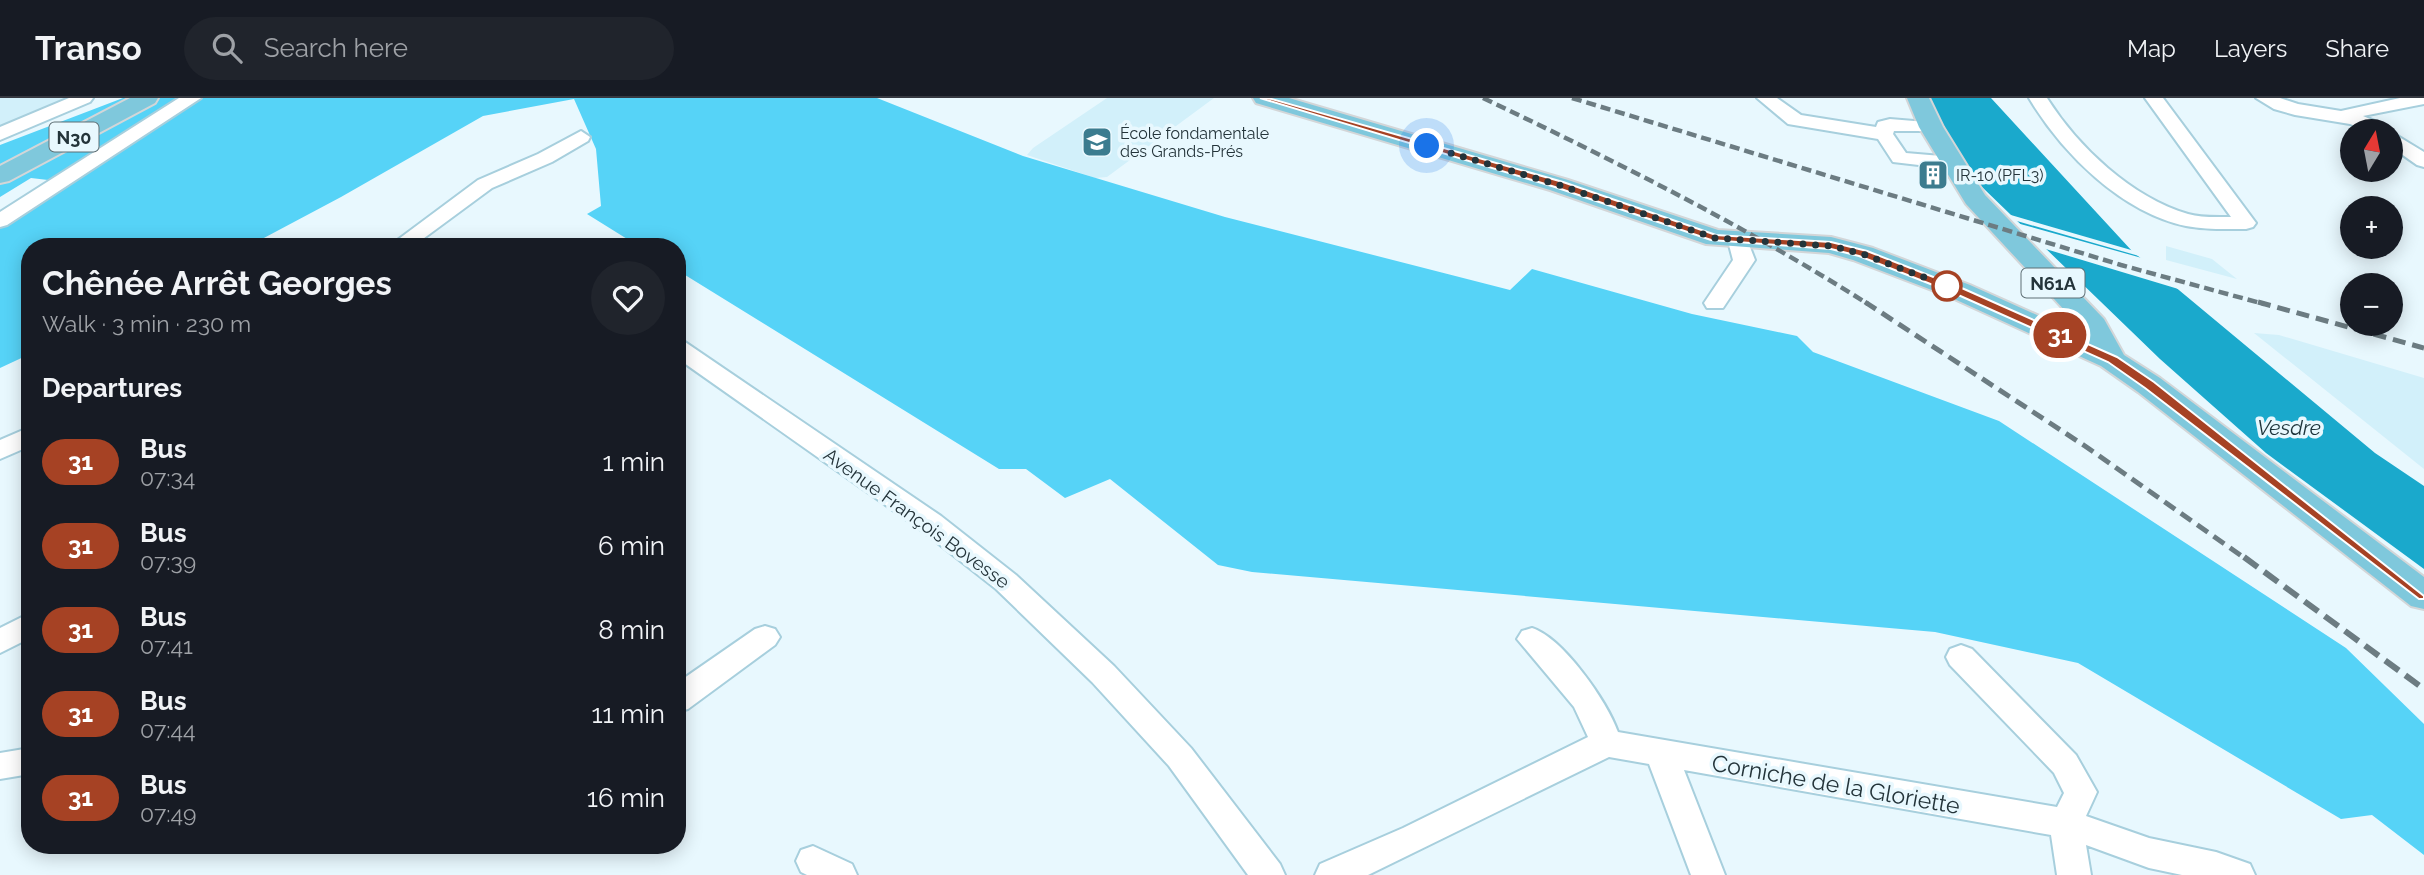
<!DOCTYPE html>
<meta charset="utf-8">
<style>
:root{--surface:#171b24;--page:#20242c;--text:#f1f3f6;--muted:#9ea1a6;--line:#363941}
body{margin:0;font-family:Raleway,sans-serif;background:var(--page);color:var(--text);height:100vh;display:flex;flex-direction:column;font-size:26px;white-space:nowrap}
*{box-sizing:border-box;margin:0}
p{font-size:23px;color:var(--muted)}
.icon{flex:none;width:38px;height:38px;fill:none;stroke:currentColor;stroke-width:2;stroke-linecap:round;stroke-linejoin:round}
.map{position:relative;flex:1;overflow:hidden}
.details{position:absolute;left:21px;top:140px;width:665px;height:616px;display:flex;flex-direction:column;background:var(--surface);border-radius:28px;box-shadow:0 4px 18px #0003}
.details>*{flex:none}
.badge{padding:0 14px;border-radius:23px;font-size:24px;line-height:46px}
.needle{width:46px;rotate:10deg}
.controls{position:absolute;left:2340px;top:21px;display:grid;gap:14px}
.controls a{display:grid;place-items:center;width:63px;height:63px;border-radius:50%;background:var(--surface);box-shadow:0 4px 18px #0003;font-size:35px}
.you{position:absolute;width:35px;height:35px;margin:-18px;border:5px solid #fff;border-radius:50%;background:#1a73e8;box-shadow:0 0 0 10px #1a73e833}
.map>.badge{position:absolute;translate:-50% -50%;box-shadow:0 0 0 4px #fff}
h2{padding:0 21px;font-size:26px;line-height:63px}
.round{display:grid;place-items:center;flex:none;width:74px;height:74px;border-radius:37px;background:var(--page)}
.overview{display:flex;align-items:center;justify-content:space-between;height:119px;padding:0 21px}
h1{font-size:33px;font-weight:700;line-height:52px}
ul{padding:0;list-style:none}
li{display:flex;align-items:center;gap:21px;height:84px;padding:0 21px}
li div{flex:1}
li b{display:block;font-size:26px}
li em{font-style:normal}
li .badge{min-width:77px;font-weight:700;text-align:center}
header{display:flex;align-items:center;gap:42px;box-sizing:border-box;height:98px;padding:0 35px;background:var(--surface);border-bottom:2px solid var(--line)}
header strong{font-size:33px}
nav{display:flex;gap:38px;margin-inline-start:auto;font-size:24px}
.search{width:490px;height:63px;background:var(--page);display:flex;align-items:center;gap:18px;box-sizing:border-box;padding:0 24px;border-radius:38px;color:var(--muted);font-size:26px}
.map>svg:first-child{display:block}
</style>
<header>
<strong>Transo</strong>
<div class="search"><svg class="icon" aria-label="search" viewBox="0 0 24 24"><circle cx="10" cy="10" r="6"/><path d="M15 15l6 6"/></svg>Search here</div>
<nav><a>Map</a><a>Layers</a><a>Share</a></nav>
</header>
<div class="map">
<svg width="2424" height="777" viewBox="0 0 2424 777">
<rect width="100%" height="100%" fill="#e8f8fe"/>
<path fill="#d2f0fa" d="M0 0H93L0 41Z
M1107 0H1214L1107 79 1095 80 1027 57 1033 50Z
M2166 148 2212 161 2237 181 2166 162Z
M2254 235 2279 237 2424 280V371Z"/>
<path fill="#56d3f7" d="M123 0H877L1023 58 1225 119 1510 192 1532 171 1692 216 1797 238 1813 254 1999 323 2346 550 2424 626V757L2372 717 2341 721 2078 565 1935 534 1252 474 1218 467 1110 381 1065 400 1026 371H999L677 172V149H640L587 116 601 108 596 51 574 1 483 18 341 99 247 149H30V256L0 270V127L65 84 31 80 0 99V47Z"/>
<path fill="#1aa9cc" d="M1928 0H1991L2132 153 2375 355 2424 388V471L2266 355 2160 261 1981 88 1959 57Z"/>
<path fill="#e8f8fe" d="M2004 115 2138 154 2146 160 2010 121Z
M2013 124 2149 162 2185 193 2039 149Z"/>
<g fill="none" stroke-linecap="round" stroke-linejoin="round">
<g stroke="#a7cfdd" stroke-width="4">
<path id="minor" d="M69 0H93L90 4 0 42V29Z
M179 0H201L7 127 0 129V114Z
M1757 0H1777L1801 17 1876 29 1878 24 1890 21 1938 25 1940 29 1938 33H1894L1893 36 1906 55 1953 59 1963 65 1953 71 1893 64 1878 41 1788 26Z
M2029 0H2047C2078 49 2131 99 2188 116 2201 120 2217 119 2231 119L2145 0H2163L2256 125 2253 129 2246 131C2226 131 2206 132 2186 128 2121 114 2062 55 2029 0Z
M2256 0H2280L2298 6 2341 13 2400 0H2424V6L2363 18 2389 29 2391 34 2424 54V69L2417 67 2390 48V33H2368L2350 26 2295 17 2274 11Z
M581 33 590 39 588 43 552 64 492 90 412 149H388L478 82 538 56Z
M1739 137 1746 139 1755 162 1723 210H1707L1704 205 1733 162 1728 143 1732 139Z
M677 242 685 244 941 418 1016 477 1114 568 1191 650 1280 766 1285 777H1248L1169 668 1092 584 996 491 921 432 677 260Z
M30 329V348L0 361V342Z
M30 515V540L0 555V530Z
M765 528 775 531 780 539 775 547 688 611 677 614V585L755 531Z
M1532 530C1563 540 1607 603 1618 634L2057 709 2064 695 2054 675 1950 567 1946 559 1950 551 1961 547 1972 551 2076 657 2097 694 2086 718 2149 740 2216 754 2250 766 2255 777H2182L2149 770 2086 747 2091 777H2057L2051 737 1684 672 1725 777H1691L1649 666 1609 659 1368 777H1315L1320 766 1403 730 1588 639 1574 609 1517 541 1522 533Z
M30 650V676L0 681V655Z
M813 748 852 766 857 777H807L801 774 796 763 801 752Z"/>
</g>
<g stroke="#d3d6d8" stroke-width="4">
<path id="major" d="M130 0H158L155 5 9 83 0 85V68Z
M1253 0H1289L1568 82 1718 132 1831 139 1873 150 1970 187 2086 239 2081 230 1966 106 1919 29 1907 0H1929L1943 29 1985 97 2104 221 2124 257 2160 280 2424 479V511L2411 508 2138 294 2101 268 1950 199 1853 162 1829 155 1706 146 1550 92 1256 5Z"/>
</g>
<use href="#minor" fill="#fff" fill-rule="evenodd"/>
<use href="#major" fill="#7fc8dc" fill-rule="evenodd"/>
<path stroke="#6c7c82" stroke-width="4.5" stroke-dasharray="10 5" stroke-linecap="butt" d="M1483 0C1615 63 1745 128 1868 206
M1572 0 2121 167 2264 206"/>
<path stroke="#6c7c82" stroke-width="5" stroke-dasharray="13 7" stroke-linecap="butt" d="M1865 204 2085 348 2246 461
M2258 204 2424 250"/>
<path stroke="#6c7c82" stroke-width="6" stroke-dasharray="17 8" stroke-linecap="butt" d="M2244 459 2424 591"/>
</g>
<path fill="#a64224" stroke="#fff" stroke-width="2" d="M1260 0H1268L1563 84 1716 137 1831 144 1867 153 1964 191 2117 259 2154 284 2424 498V501H2419L2145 290 2108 264 1956 196 1859 158 1831 151 1711 142 1555 89Z"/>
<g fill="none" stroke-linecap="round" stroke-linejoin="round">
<path stroke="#24343a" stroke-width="7" stroke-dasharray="0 12.6" d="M1427 48 1559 87 1715 140 1831 148 1863 156 1947 188"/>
</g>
<defs>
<g id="school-square" transform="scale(1.575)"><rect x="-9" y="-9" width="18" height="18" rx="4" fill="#3c7c8f" stroke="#e8f8fe"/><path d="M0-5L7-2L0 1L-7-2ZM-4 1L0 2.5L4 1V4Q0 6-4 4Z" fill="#fff"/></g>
<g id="building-square" transform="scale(1.575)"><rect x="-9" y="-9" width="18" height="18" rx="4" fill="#3c7c8f" stroke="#e8f8fe"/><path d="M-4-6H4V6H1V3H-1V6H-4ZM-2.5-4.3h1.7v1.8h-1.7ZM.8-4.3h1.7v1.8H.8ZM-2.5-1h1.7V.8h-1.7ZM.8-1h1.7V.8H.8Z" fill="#fff"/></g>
</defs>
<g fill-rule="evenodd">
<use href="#school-square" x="1097" y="44"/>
<use href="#building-square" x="1933" y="77"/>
</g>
<circle fill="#fff" stroke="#a64224" stroke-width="3.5" cx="1947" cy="188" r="14"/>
<g text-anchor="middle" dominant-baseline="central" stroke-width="7" stroke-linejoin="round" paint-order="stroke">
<g font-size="16" fill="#24343a" stroke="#e8f8fe" text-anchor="start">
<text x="1120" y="35">École fondamentale<tspan x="1120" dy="18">des Grands-Prés</tspan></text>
<text x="1956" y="77">IR-10 (PFL3)</text>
</g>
<g fill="#e8f8fe" stroke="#5f6f75" stroke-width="2">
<rect x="49.5" y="24.5" width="49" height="29" rx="5"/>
<rect x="2021.5" y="170.5" width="63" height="29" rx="5"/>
</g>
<g font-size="18" font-weight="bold" fill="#24343a">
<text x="74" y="39">N30</text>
<text x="2053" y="185">N61A</text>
</g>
<g font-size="19" fill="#24343a" stroke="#e8f8fe">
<text transform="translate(917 420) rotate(36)">Avenue François Bovesse</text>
</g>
<g font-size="21" font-style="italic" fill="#1d333a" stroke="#e8f8fe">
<text x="2289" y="329">Vesdre</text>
</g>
<g font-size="23" fill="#24343a" stroke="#e8f8fe">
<text transform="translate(1836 686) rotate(10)">Corniche de la Gloriette</text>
</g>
</g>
</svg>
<div class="controls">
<a><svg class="needle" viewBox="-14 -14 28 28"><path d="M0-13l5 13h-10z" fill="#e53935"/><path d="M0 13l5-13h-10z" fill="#9ea1a6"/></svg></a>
<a>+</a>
<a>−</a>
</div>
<div class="you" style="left:1427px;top:48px"></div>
<b class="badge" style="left:2060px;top:237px;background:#a64224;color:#fff">31</b>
<section class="details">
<div class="overview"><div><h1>Chênée Arrêt Georges</h1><p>Walk · 3 min · 230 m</p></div><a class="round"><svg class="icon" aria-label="heart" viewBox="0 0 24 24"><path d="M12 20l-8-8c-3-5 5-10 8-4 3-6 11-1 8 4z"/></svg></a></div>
<h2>Departures</h2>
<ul>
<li><span class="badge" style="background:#a64224;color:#fff">31</span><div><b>Bus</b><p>07:34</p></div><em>1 min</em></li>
<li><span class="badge" style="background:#a64224;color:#fff">31</span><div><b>Bus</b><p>07:39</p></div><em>6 min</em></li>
<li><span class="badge" style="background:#a64224;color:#fff">31</span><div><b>Bus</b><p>07:41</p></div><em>8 min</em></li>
<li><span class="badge" style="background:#a64224;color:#fff">31</span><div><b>Bus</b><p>07:44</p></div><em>11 min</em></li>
<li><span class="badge" style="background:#a64224;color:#fff">31</span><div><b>Bus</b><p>07:49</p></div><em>16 min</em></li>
</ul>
</section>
</div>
